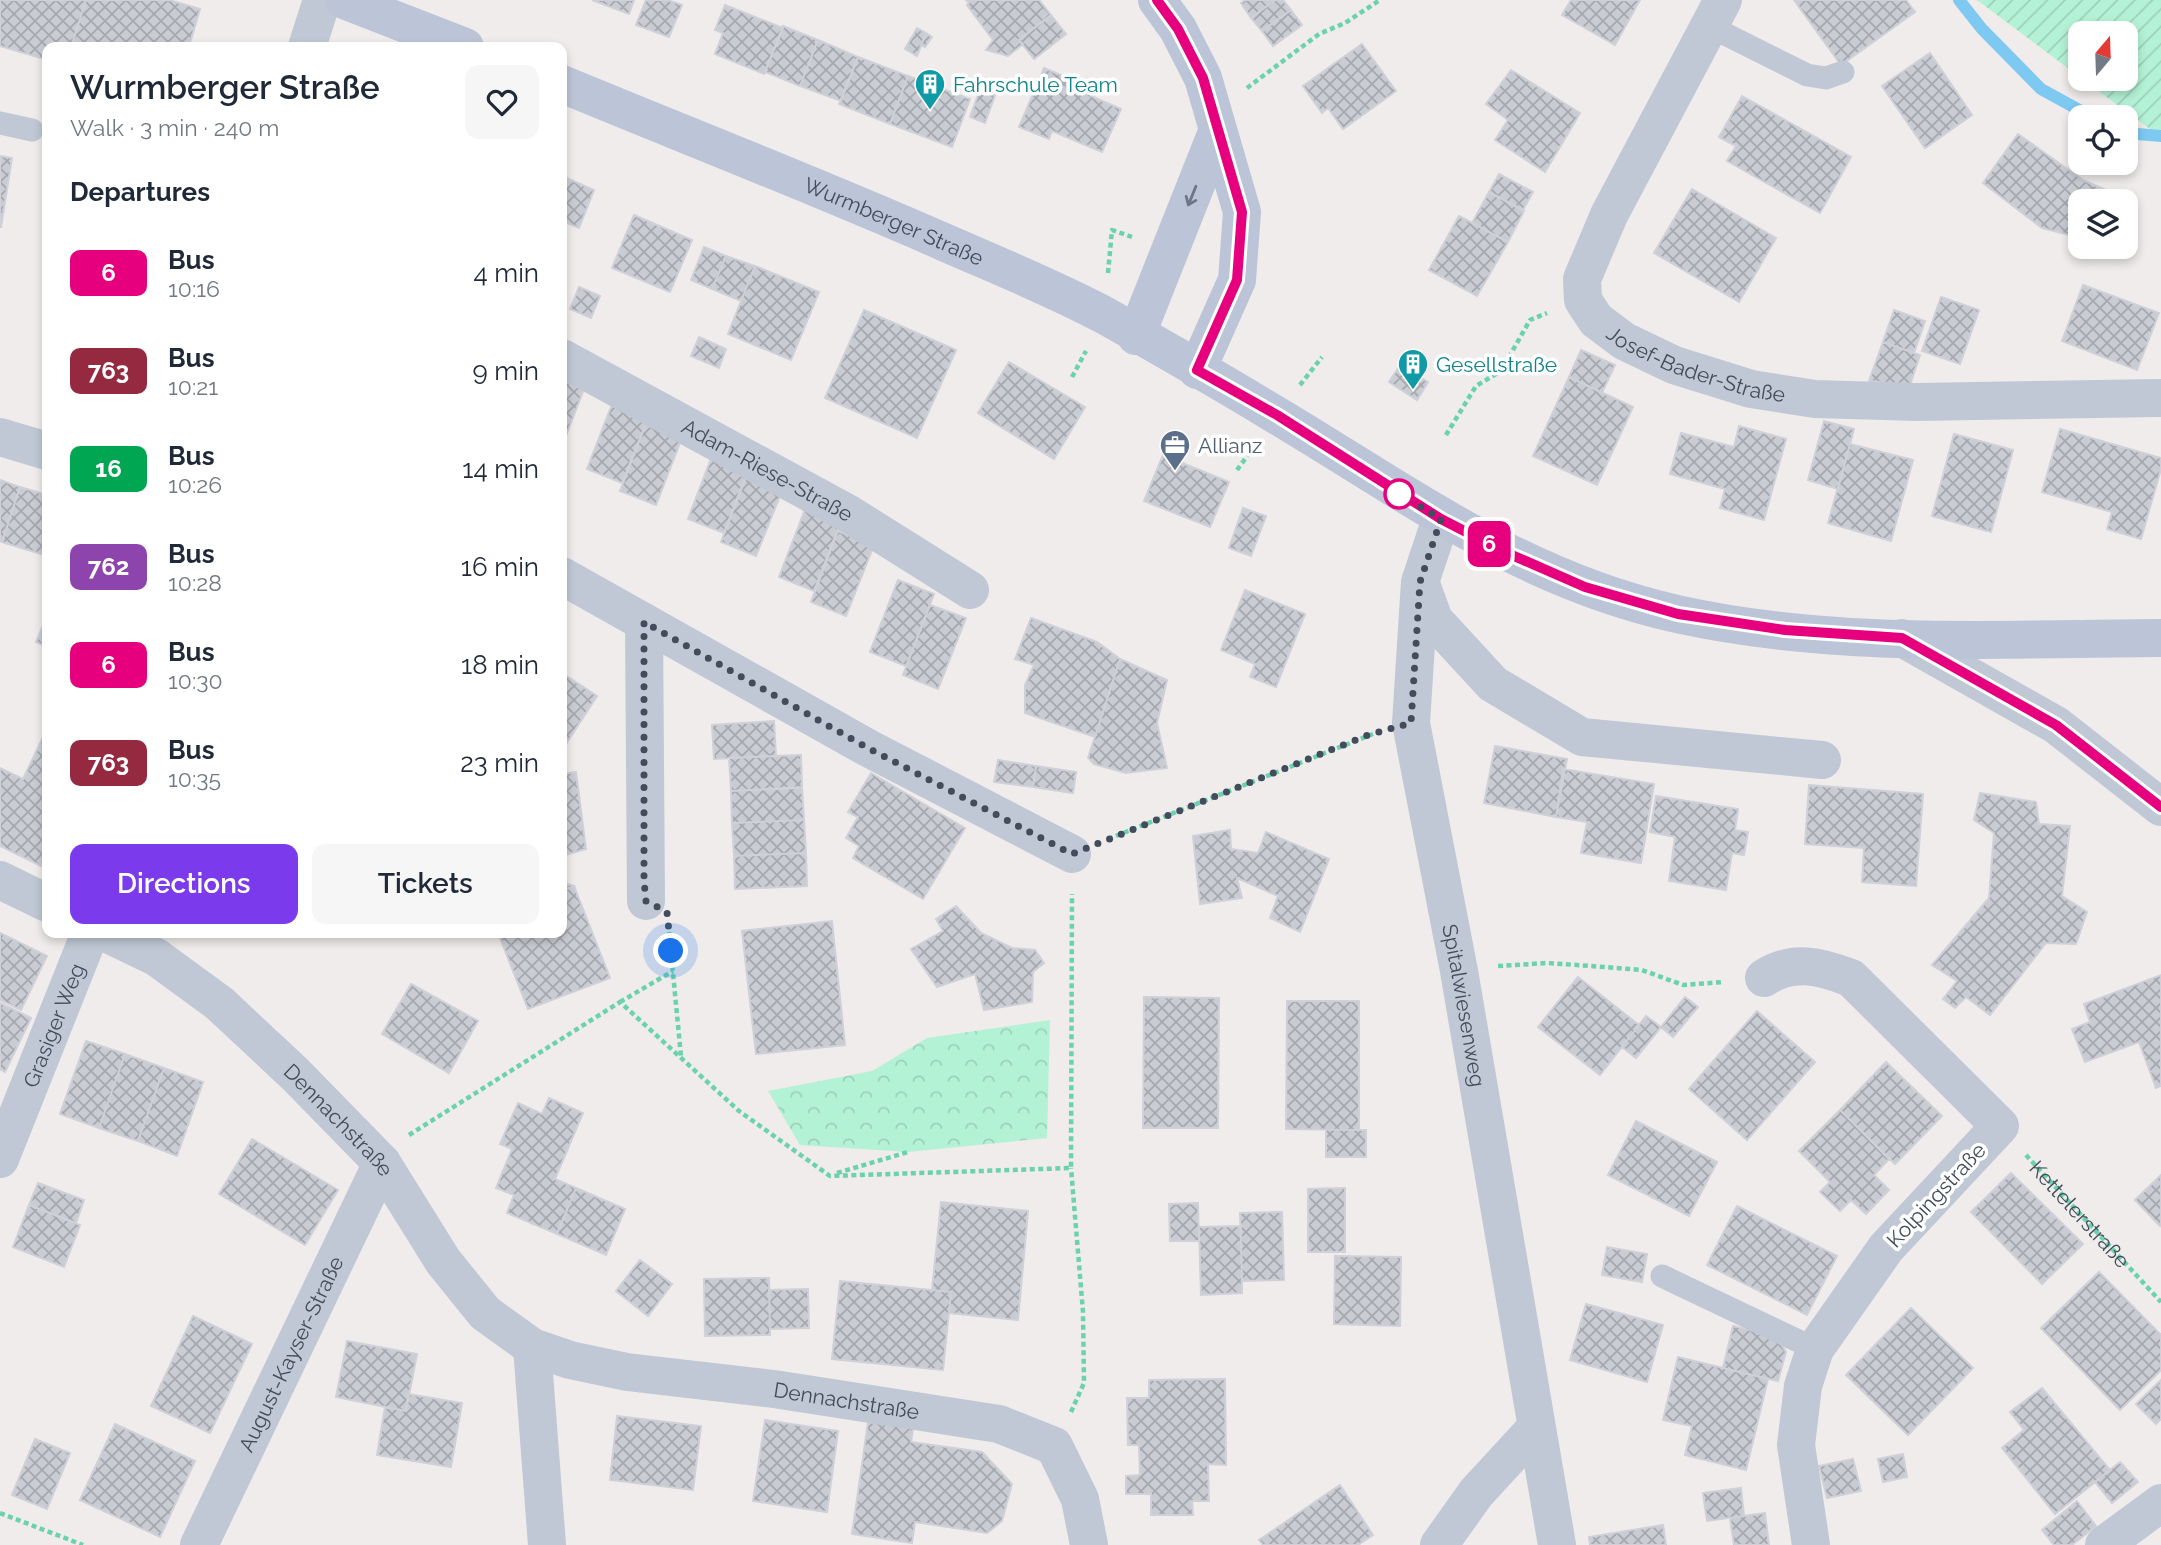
<!DOCTYPE html>
<meta charset="utf-8">
<style>
:root{--surface:#fff;--page:#f6f6f7;--text:#1f2937;--muted:#747a83;--accent:#7c3aed}
body{margin:0;font-family:Raleway,sans-serif;background:var(--page);color:var(--text);height:100vh;display:flex;flex-direction:column;font-size:26px;white-space:nowrap}
*{box-sizing:border-box;margin:0}
p{font-size:23px;color:var(--muted)}
.icon{flex:none;width:38px;height:38px;fill:none;stroke:currentColor;stroke-width:2;stroke-linecap:round;stroke-linejoin:round}
.map{position:relative;flex:1;overflow:hidden}
.panel{position:absolute;left:42px;top:42px;width:525px;height:896px;display:flex;flex-direction:column;background:var(--surface);border-radius:14px;box-shadow:0 4px 10px #0003}
.panel>*{flex:none}
.badge{padding:0 14px;border-radius:10px;font-size:24px;line-height:46px}
.needle{width:46px;rotate:19deg}
.buttons{position:absolute;left:2068px;top:21px;display:grid;gap:14px}
.buttons a{display:grid;place-items:center;width:70px;height:70px;border-radius:14px;background:var(--surface);box-shadow:0 4px 10px #0003;font-size:35px}
.you{position:absolute;width:35px;height:35px;margin:-18px;border:5px solid #fff;border-radius:50%;background:#1a73e8;box-shadow:0 0 0 10px #1a73e833}
.map>.badge{position:absolute;translate:-50% -50%;box-shadow:0 0 0 4px #fff}
h2{padding:0 28px;font-size:26px;line-height:63px}
.round{display:grid;place-items:center;flex:none;width:74px;height:74px;border-radius:14px;background:var(--page)}
.overview{display:flex;align-items:center;justify-content:space-between;height:119px;padding:0 28px}
h1{font-size:33px;font-weight:600;line-height:52px}
.primary-button{display:flex;gap:14px;margin-top:auto;padding:14px 28px}
.primary-button a{flex:1;height:80px;border-radius:14px;background:var(--accent);color:#fff;font-size:28px;font-weight:600;line-height:80px;text-align:center}
.primary-button a+a{background:var(--page);color:var(--text)}
ul{padding:0;list-style:none}
li{display:flex;align-items:center;gap:21px;height:98px;padding:0 28px}
li div{flex:1}
li b{display:block;font-size:26px}
li em{font-style:normal}
li .badge{min-width:77px;font-weight:700;text-align:center}
.map>svg:first-child{display:block}
</style>
<div class="map">
<svg width="2161" height="1545" viewBox="0 0 2161 1545">
<defs>
<pattern id="park-crowns" width="20" height="18" patternUnits="userSpaceOnUse" patternTransform="scale(1.75)"><rect width="20" height="18" fill="#b4f2d5"/><path d="M2 6a3 3 0 1 1 6 0M12 15a3 3 0 1 1 6 0" fill="none" stroke="#9cd1b9"/></pattern>
<pattern id="garden-furrows" width="10" height="10" patternUnits="userSpaceOnUse" patternTransform="scale(1.75)"><rect width="10" height="10" fill="#b4f2d5"/><path d="M-1 1l2-2M0 10L10 0M9 11l2-2" fill="none" stroke="#9cd1b9"/></pattern>
<pattern id="building-cross-hatch" width="8" height="8" patternUnits="userSpaceOnUse" patternTransform="scale(1.75)"><rect width="8" height="8" fill="#caccd4"/><path d="M0 0l8 8M0 8l8-8" fill="none" stroke="#a6a8af"/></pattern>
</defs>
<rect width="100%" height="100%" fill="#efeceb"/>
<path fill="url(#park-crowns)" d="M1050 1020 1047 1138 908 1152 800 1145 768 1091 872 1071 927 1038Z"/>
<path fill="url(#garden-furrows)" d="M1977 0H2161V137L2082 79H2126V33H2081V78Z"/>
<g fill="none" stroke-linecap="round" stroke-linejoin="round">
<path stroke="#7dc9f2" stroke-width="12" d="M1959 0 1982 29 2041 89 2092 117
M2126 133 2161 136"/>
</g>
<path fill="url(#building-cross-hatch)" stroke="#cfd0d8" stroke-width="2" d="M0 0H86L71 47H47V60L0 46Z
M86 0H169L200 9 189 47H71Z
M592 0H634L629 14Z
M646 0H668L682 5 669 37 636 25Z
M966 0H1039L1051 15 1019 40 1023 44 1008 56 986 50 993 40 967 5 969 3Z
M1245 0H1275L1251 18 1241 3Z
M1275 0H1283L1291 10 1262 31 1251 18Z
M1571 0H1640L1615 45 1562 15Z
M1794 0H1906L1915 12 1841 65Z
M725 5 783 28 764 74 715 54 723 33 715 30Z
M1291 10 1302 25 1273 46 1262 31Z
M1051 15 1066 34 1034 59 1019 40Z
M783 26 818 40 800 86 765 72Z
M917 28 926 33 917 56 905 49Z
M926 33 932 37 925 47 921 45Z
M818 40 858 57 841 101 800 86Z
M1362 44 1396 91 1343 129 1328 108 1322 113 1303 86Z
M1930 53 1972 115 1925 148 1882 86Z
M858 57 908 76 890 124 839 104Z
M1044 68 1094 89 1091 96 1121 109 1102 152 1052 131 1049 139 1019 127Z
M1511 70 1580 113 1545 172 1495 140 1508 120 1486 104Z
M908 76 970 99 952 147 890 124Z
M982 84 997 90 985 123 970 117Z
M1742 96 1851 157 1820 213 1727 161 1736 146 1719 137Z
M2018 134 2083 180 2131 201 2126 215V201H2081V238L2042 228 1983 183Z
M0 156 12 158 1 227H0Z
M1499 174 1533 192 1523 210 1489 192Z
M562 176 594 190 579 228 562 221Z
M1692 189 1776 238 1739 302 1654 253Z
M1489 192 1524 211 1508 242 1472 223Z
M634 215 692 240 670 292 612 268Z
M1459 216 1508 242 1477 296 1429 270Z
M704 247 726 256 712 289 691 280Z
M726 256 755 266 741 301 712 289Z
M755 266 819 292 791 360 728 334Z
M2083 285 2159 313 2137 370 2062 341Z
M579 287 600 296 591 318 570 309Z
M1941 297 1979 310 1960 364 1922 351Z
M864 310 956 350 917 438 825 398Z
M1894 310 1925 321 1914 353 1883 342Z
M699 337 726 349 719 368 691 356Z
M1883 342 1920 355 1910 385 1869 381Z
M1581 350 1615 365 1602 393 1569 377Z
M1009 362 1085 407 1054 459 978 413Z
M1400 365 1428 382 1417 400 1389 382Z
M1569 377 1633 407 1597 485 1533 456Z
M562 380 584 389 562 446Z
M614 399 650 413 622 483 587 469Z
M647 421 683 435 656 505 620 491Z
M1824 421 1854 429 1838 489 1808 480Z
M1739 426 1786 439 1764 520 1720 508 1725 489 1670 474 1681 433 1734 447Z
M2060 429 2161 458V469L2141 539 2107 529 2112 512 2042 492Z
M1954 434 2013 450 1991 532 1932 516Z
M1850 444 1913 460 1891 541 1828 523Z
M715 448 751 462 724 533 688 519Z
M1163 455 1229 482 1210 527 1144 501Z
M748 472 784 486 756 556 721 542Z
M0 480 20 487 2 542 0 541Z
M20 487 47 495V556L2 542Z
M806 507 841 521 814 591 779 577Z
M1243 508 1266 516 1251 556 1229 548Z
M838 531 874 545 846 616 811 602Z
M898 580 934 594 906 666 870 652Z
M1245 590 1305 614 1276 687 1250 677 1255 664 1221 650Z
M930 605 966 618 938 689 903 675Z
M47 616V647L36 642Z
M1031 618 1097 642 1120 659 1095 737 1025 713V685L1034 665 1015 659Z
M1120 659 1167 680 1157 723 1167 768 1126 773 1094 764 1088 758Z
M562 673 597 696 562 750Z
M774 721 776 756 714 759 712 725Z
M44 735 47 736V869L0 846V768L23 779Z
M1495 746 1567 759 1556 817 1484 803Z
M801 755 802 787 731 791 729 758Z
M998 760 1036 766 1033 787 994 782Z
M1036 766 1076 772 1073 793 1033 787Z
M1563 769 1654 784 1641 863 1581 853 1587 822 1556 817Z
M576 772 586 849 562 856V774Z
M871 773 965 828 923 899 853 858 859 846 846 838 858 817 848 812Z
M1809 785 1923 794 1916 886 1862 882 1864 848 1805 844Z
M802 788 804 820 732 823 731 791Z
M1980 793 2036 802 2039 824 2070 826 2062 896 2087 912 2076 944 2046 943 1990 1015 1966 997 1955 1008 1943 999 1957 981 1932 965 1989 898 1994 833 1974 820Z
M1656 796 1738 809 1735 830 1748 832 1744 855 1732 853 1726 890 1669 881 1675 837 1650 832Z
M804 820 806 853 734 856 732 823Z
M1230 830 1231 849 1258 853 1266 832 1329 859 1300 932 1270 918 1278 896 1237 878 1242 898 1200 904 1193 836Z
M806 853 807 886 735 889 734 856Z
M562 882 574 886 562 891Z
M574 886 610 978 528 1009 498 933H562V891Z
M956 906 981 933 1012 948 1035 950 1044 963 1033 972 1032 1002 984 1010 975 974 937 987 911 949 943 931 936 919Z
M832 921 845 1045 756 1054 742 931Z
M0 933 47 956 21 1010 0 1000Z
M2161 975V1086L2156 1088 2139 1042 2085 1062 2072 1029 2090 1022 2084 1004Z
M1578 977 1639 1025 1600 1075 1538 1027Z
M411 984 478 1021 449 1073 382 1034Z
M1144 997 1219 998 1218 1128H1143Z
M1685 997 1698 1007 1673 1037 1661 1027Z
M1287 1001H1359V1130L1286 1129Z
M0 1003 31 1018 5 1072 0 1069Z
M1757 1011 1815 1062 1747 1140 1689 1089Z
M1646 1016 1661 1027 1636 1058 1622 1047Z
M86 1041 125 1054 99 1128 60 1114Z
M125 1054 164 1068 138 1141 99 1128Z
M1886 1062 1942 1116 1895 1164 1840 1110Z
M164 1068 203 1082 177 1156 138 1141Z
M549 1098 583 1113 555 1179 576 1188 557 1234 507 1213 514 1195 496 1188 512 1149 500 1144 518 1103 542 1114Z
M1840 1110 1889 1159 1874 1175 1889 1190 1866 1214 1851 1200 1840 1211 1820 1192 1830 1182 1799 1151Z
M1636 1121 1717 1162 1689 1216 1608 1175Z
M1326 1130H1366V1157H1326Z
M252 1139 338 1190 305 1245 219 1194Z
M2011 1173 2083 1244 2042 1284 1971 1212Z
M2161 1175V1224L2160 1226 2135 1200Z
M38 1183 84 1200 76 1223 29 1205Z
M576 1188 625 1209 606 1255 557 1234Z
M1345 1188V1252H1308V1189Z
M941 1202 1028 1211 1018 1320 949 1313 951 1292 932 1290Z
M1198 1203 1199 1241H1170L1169 1204Z
M29 1205 80 1225 64 1267 13 1247Z
M1737 1206 1837 1256 1807 1315 1707 1265Z
M1282 1212 1284 1280 1242 1281 1240 1213Z
M1241 1226 1242 1293 1201 1295 1199 1227Z
M1607 1247 1647 1254 1642 1282 1602 1275Z
M1335 1256 1401 1257 1400 1326 1334 1324Z
M640 1260 672 1284 648 1316 616 1291Z
M2099 1272 2161 1335V1370L2120 1410 2041 1328Z
M769 1278 770 1335 705 1336 704 1279Z
M840 1281 951 1292 943 1370 832 1359Z
M808 1289 809 1328 770 1329 769 1290Z
M1586 1304 1663 1325 1647 1382 1570 1360Z
M1911 1308 1973 1368 1908 1435 1846 1375Z
M193 1316 252 1344 210 1433 151 1406Z
M1733 1326 1776 1336 1786 1352 1778 1381 1723 1368Z
M347 1341 417 1354 406 1411 336 1397Z
M1678 1357 1768 1379 1746 1470 1685 1455 1692 1426 1663 1420Z
M1225 1379 1226 1465 1208 1464 1209 1501H1192L1193 1515H1151V1494H1126V1476L1140 1475 1139 1445H1128L1127 1398H1149V1380Z
M2161 1380V1419L2156 1424 2136 1404Z
M2042 1388 2110 1470 2055 1514 2002 1448 2024 1430 2010 1412Z
M408 1394 462 1403 451 1467 377 1455 385 1407 406 1411Z
M617 1416 701 1426 693 1490 610 1480Z
M765 1420 838 1431 827 1512 753 1501Z
M868 1422 913 1428 911 1442 982 1452 1012 1484 1002 1521 987 1533 915 1522 912 1543 852 1534Z
M115 1424 195 1461 160 1537 80 1500Z
M35 1439 70 1453 47 1509 12 1495Z
M1903 1454 1907 1477 1883 1482 1878 1459Z
M1853 1459 1861 1491 1827 1498 1819 1466Z
M2120 1462 2138 1482 2112 1503 2095 1482Z
M1340 1485 1373 1535 1358 1545H1263L1259 1540Z
M1741 1488 1744 1516 1707 1521 1703 1493Z
M2077 1501 2096 1526 2072 1545H2054L2042 1530Z
M1765 1513 1769 1545H1734L1730 1518Z
M1663 1525 1666 1545H1590L1589 1537Z"/>
<g fill="none" stroke-linecap="round" stroke-linejoin="round">
<g stroke="#6ad2ae" stroke-width="4.5" stroke-dasharray="5 3.5" stroke-linecap="butt">
<path d="M1247 88 1319 34 1345 23 1380 0"/>
<path d="M1108 273 1112 230 1132 237"/>
<path d="M1072 377 1086 351"/>
<path d="M1300 385 1322 357"/>
<path d="M1446 435 1476 386 1501 371 1530 320 1547 313"/>
<path d="M1237 470 1253 448"/>
<path d="M1108 839 1373 734"/>
<path d="M669 932 681 1056"/>
<path d="M1498 966 1547 963 1591 966 1642 970 1683 985 1724 982"/>
<path d="M620 1002 673 971"/>
<path d="M409 1135 620 1002 739 1111 830 1176 1071 1168 1072 894"/>
<path id="s1" d="M2026 1155 2161 1302"/>
<path d="M837 1173 908 1152"/>
<path d="M1071 1412 1084 1383 1083 1312 1071 1168"/>
<path d="M0 1513 83 1545"/>
</g>
<path stroke="#c0c8d5" stroke-width="23" d="M1709 26 1807 75 1826 78 1843 72
M0 123 32 130
M1662 1276 1815 1349"/>
<g stroke="#c0c8d5" stroke-width="38">
<path id="s2" d="M1723 0 1609 215 1582 279 1583 300 1596 320 1624 341 1674 365 1751 389 1815 399 1917 402 2161 398"/>
<path d="M307 47 322 0"/>
<path id="s3" d="M562 358 849 514 970 590"/>
<path d="M0 437 47 451"/>
<path id="s4" d="M1441 519 1420 582 1411 723 1459 971 1557 1545"/>
<path d="M562 576 868 748 1072 854"/>
<path d="M1421 584 1434 620 1493 684 1582 737 1822 760"/>
<path d="M644 622 646 901"/>
<path d="M1902 638 2056 725 2161 807"/>
<path d="M0 880 47 903"/>
<path id="s5" d="M106 933 156 957 219 1003 295 1074 382 1163 443 1261 485 1313 532 1347 570 1360 627 1372 774 1389 999 1424 1054 1446 1080 1499 1089 1545"/>
<path d="M1764 978C1793 959 1820 966 1851 978L2000 1126 1886 1248 1815 1349 1803 1386 1796 1445 1811 1545"/>
<path id="s6" d="M0 1159 90 933"/>
<path d="M532 1347 547 1545"/>
<path id="s7" d="M199 1545 382 1163"/>
<path d="M1439 1545 1476 1493 1535 1429"/>
<path d="M2104 1545 2161 1503"/>
</g>
<g stroke="#bcc5d7" stroke-width="38">
<path d="M344 0 465 47"/>
<path d="M1157 0 1178 29 1203 78 1242 212 1237 280 1197 370"/>
<path id="s8" d="M562 84C690 137 819 187 946 243 999 266 1053 288 1104 315 1161 347 1220 381 1276 415 1410 495 1521 579 1677 614 1834 649 2001 639 2161 638"/>
<path d="M1136 336 1217 132"/>
</g>
</g>
<defs><path id="oneway-shaft" d="M-6 0H5M1.5-3L5.5 0L1.5 3" fill="none" stroke-width="1.6" stroke-linecap="round" stroke-linejoin="round" transform="scale(1.75)"/></defs>
<use stroke="#6d7686" href="#oneway-shaft" transform="translate(1192 196) rotate(112)"/>
<g fill="none" stroke-linecap="round" stroke-linejoin="round">
<g stroke="#fff" stroke-width="16">
<path id="line" d="M1157 0 1178 29 1203 78 1242 212 1237 280 1197 370 1277 415 1441 519 1505 552 1585 587 1678 614 1785 630 1902 638 2056 725 2161 807"/>
</g>
<use href="#line" stroke="#e6007e" stroke-width="10"/>
<path stroke="#434c5a" stroke-width="7" stroke-dasharray="0 12.6" d="M671 951 667 912 646 901 644 881V622L868 748 1072 854 1368 735 1411 723 1420 582 1441 519 1396 492 1399 494"/>
</g>
<defs>
<g id="building-pin" transform="scale(1.575)"><path d="M0 17L-7.5 6A9.5 9.5 0 1 1 7.5 6Z" fill="#0f9aa8" stroke="#fff"/><path d="M-4-6H4V6H1V3H-1V6H-4ZM-2.5-4.3h1.7v1.8h-1.7ZM.8-4.3h1.7v1.8H.8ZM-2.5-1h1.7V.8h-1.7ZM.8-1h1.7V.8H.8Z" fill="#fff"/></g>
<g id="office-pin" transform="scale(1.575)"><path d="M0 17L-7.5 6A9.5 9.5 0 1 1 7.5 6Z" fill="#5c6f8a" stroke="#fff"/><path d="M-6-3h4V-5.5h4V-3h4V5H-6ZM-1-4.5V-3h2v-1.5ZM-6 0V1H6V0Z" fill="#fff"/></g>
</defs>
<g fill-rule="evenodd">
<use href="#building-pin" x="930" y="84"/>
<use href="#building-pin" x="1413" y="364"/>
<use href="#office-pin" x="1175" y="445"/>
</g>
<circle fill="#fff" stroke="#e6007e" stroke-width="3.5" cx="1399" cy="494" r="14"/>
<g text-anchor="middle" dominant-baseline="central" stroke-width="7" stroke-linejoin="round" paint-order="stroke">
<g font-size="21" fill="#0d838f" stroke="#fff" text-anchor="start">
<text x="953" y="84">Fahrschule Team</text>
<text x="1436" y="364">Gesellstraße</text>
</g>
<g font-size="21" fill="#434c5a" stroke="#fff">
<text stroke="none"><textPath href="#s8" startOffset="359">Wurmberger Straße</textPath></text>
<text stroke="none"><textPath href="#s2" startOffset="469">Josef-Bader-Straße</textPath></text>
<text stroke="none"><textPath href="#s3" startOffset="234">Adam-Riese-Straße</textPath></text>
<text stroke="none"><textPath href="#s4" startOffset="495">Spitalwiesenweg</textPath></text>
<text stroke="none"><textPath href="#s6" startOffset="144">Grasiger Weg</textPath></text>
<text stroke="none"><textPath href="#s5" startOffset="301">Dennachstraße</textPath></text>
<text transform="translate(1936 1195) rotate(-47)">Kolpingstraße</text>
<text stroke="none"><textPath href="#s1" startOffset="80">Kettelerstraße</textPath></text>
<text stroke="none"><textPath href="#s7" startOffset="212">August-Kayser-Straße</textPath></text>
<text stroke="none"><textPath href="#s5" startOffset="922">Dennachstraße</textPath></text>
</g>
<g font-size="21" fill="#4e5e75" stroke="#fff" text-anchor="start">
<text x="1198" y="445">Allianz</text>
</g>
</g>
</svg>
<div class="buttons">
<a><svg class="needle" viewBox="-14 -14 28 28"><path d="M0-13l5 13h-10z" fill="#e53935"/><path d="M0 13l5-13h-10z" fill="#747a83"/></svg></a>
<a><svg class="icon" aria-label="locate" viewBox="0 0 24 24"><circle cx="12" cy="12" r="6"/><path d="M12 2v4M12 18v4M2 12h4M18 12h4"/></svg></a>
<a><svg class="icon" aria-label="layers" viewBox="0 0 24 24"><path d="M12 4l9 5-9 5-9-5zM3 14l9 5 9-5"/></svg></a>
</div>
<div class="you" style="left:671px;top:951px"></div>
<b class="badge" style="left:1489px;top:544px;background:#e6007e;color:#fff">6</b>
<section class="panel">
<div class="overview"><div><h1>Wurmberger Straße</h1><p>Walk · 3 min · 240 m</p></div><a class="round"><svg class="icon" aria-label="heart" viewBox="0 0 24 24"><path d="M12 20l-8-8c-3-5 5-10 8-4 3-6 11-1 8 4z"/></svg></a></div>
<h2>Departures</h2>
<ul>
<li><span class="badge" style="background:#e6007e;color:#fff">6</span><div><b>Bus</b><p>10:16</p></div><em>4 min</em></li>
<li><span class="badge" style="background:#952940;color:#fff">763</span><div><b>Bus</b><p>10:21</p></div><em>9 min</em></li>
<li><span class="badge" style="background:#00a651;color:#fff">16</span><div><b>Bus</b><p>10:26</p></div><em>14 min</em></li>
<li><span class="badge" style="background:#8e44ad;color:#fff">762</span><div><b>Bus</b><p>10:28</p></div><em>16 min</em></li>
<li><span class="badge" style="background:#e6007e;color:#fff">6</span><div><b>Bus</b><p>10:30</p></div><em>18 min</em></li>
<li><span class="badge" style="background:#952940;color:#fff">763</span><div><b>Bus</b><p>10:35</p></div><em>23 min</em></li>
</ul>
<div class="primary-button"><a>Directions</a><a>Tickets</a></div>
</section>
</div>
